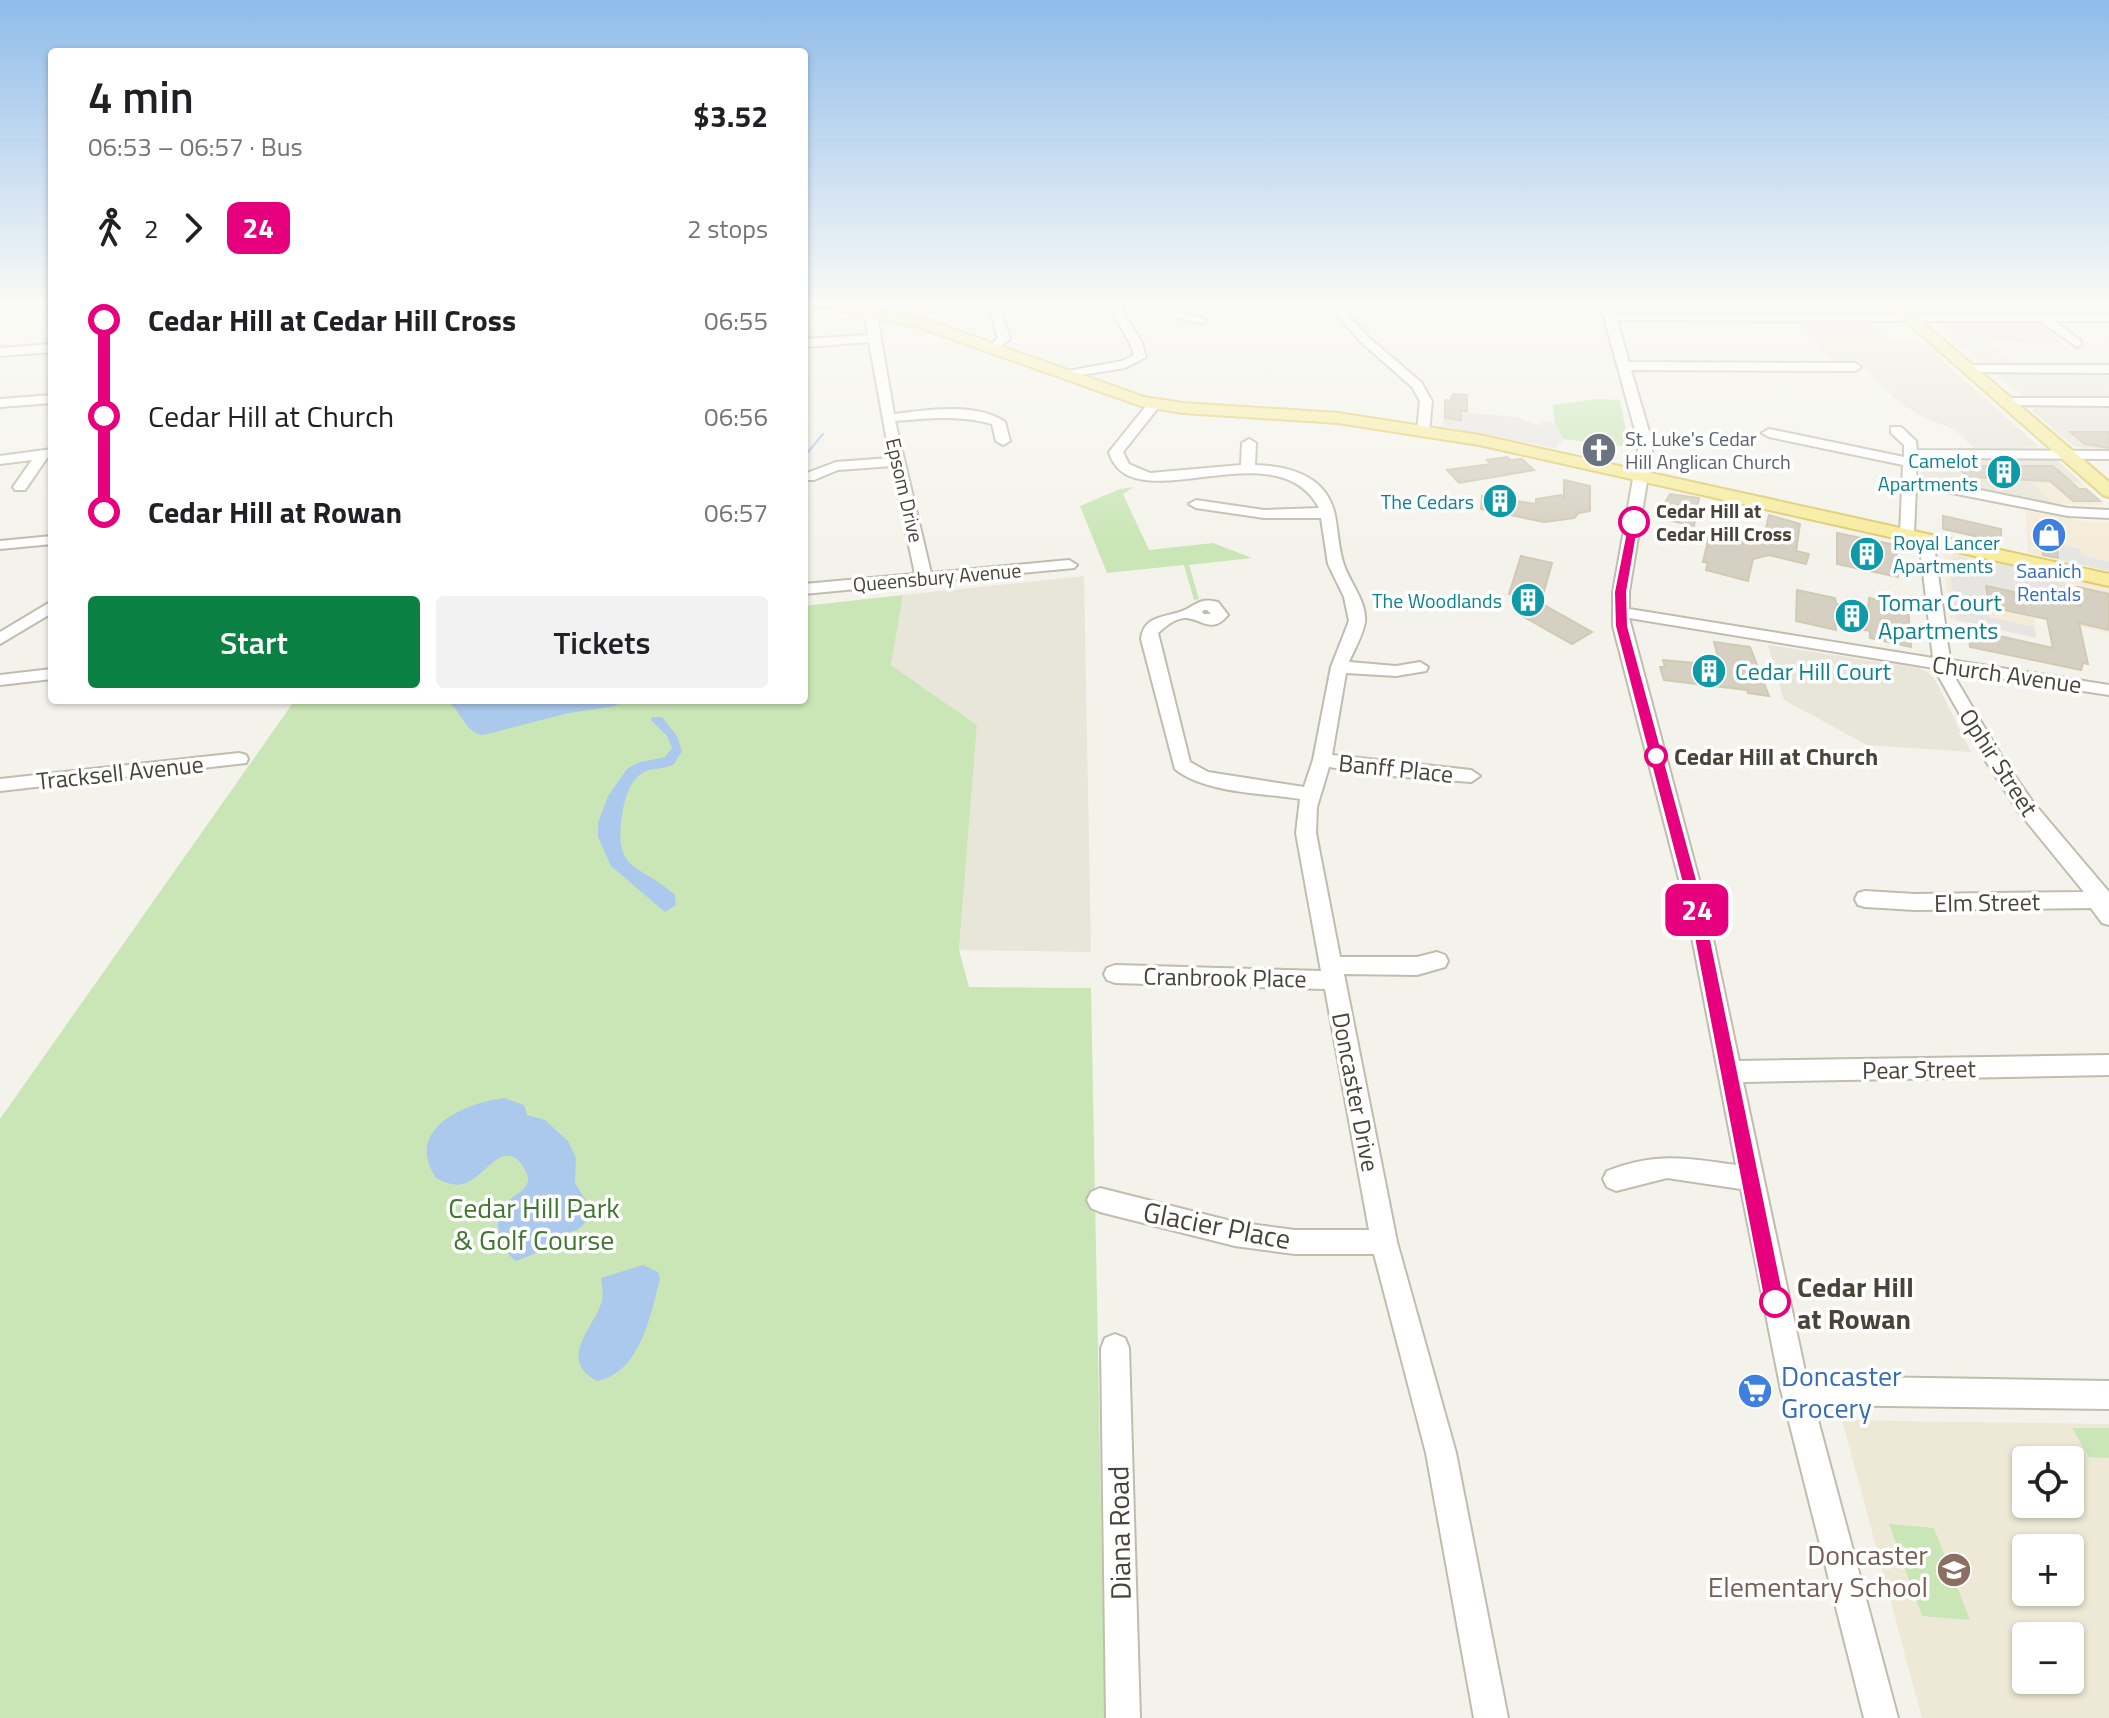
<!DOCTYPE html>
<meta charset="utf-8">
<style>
:root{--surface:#fff;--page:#f2f2f2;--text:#202124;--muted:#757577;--accent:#0b8043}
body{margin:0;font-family:"Titillium Web",sans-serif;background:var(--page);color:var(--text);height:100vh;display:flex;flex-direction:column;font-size:30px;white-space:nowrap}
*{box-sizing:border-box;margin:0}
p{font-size:26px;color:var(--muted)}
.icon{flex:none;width:44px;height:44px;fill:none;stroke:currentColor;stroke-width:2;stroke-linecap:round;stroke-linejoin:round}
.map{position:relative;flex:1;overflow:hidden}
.side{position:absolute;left:48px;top:48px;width:760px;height:656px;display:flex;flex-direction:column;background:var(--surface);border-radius:8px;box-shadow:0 2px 6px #0004}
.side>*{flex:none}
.badge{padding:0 16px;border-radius:12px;font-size:28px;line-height:52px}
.controls{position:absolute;left:2012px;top:1446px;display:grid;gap:16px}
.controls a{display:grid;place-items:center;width:72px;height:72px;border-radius:8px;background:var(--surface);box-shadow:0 2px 6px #0004;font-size:40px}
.map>.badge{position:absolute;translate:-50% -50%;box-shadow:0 0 0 4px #fff}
.legs{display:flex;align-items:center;gap:12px;height:88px;padding:0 40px;font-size:26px}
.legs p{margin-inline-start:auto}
.overview{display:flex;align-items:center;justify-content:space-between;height:136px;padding:0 40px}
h1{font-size:44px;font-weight:600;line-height:60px}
.button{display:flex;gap:16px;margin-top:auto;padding:16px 40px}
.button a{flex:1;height:92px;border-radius:8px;background:var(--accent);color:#fff;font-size:32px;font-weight:600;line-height:92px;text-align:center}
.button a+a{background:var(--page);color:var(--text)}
ul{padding:0 40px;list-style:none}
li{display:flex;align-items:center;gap:28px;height:96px;font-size:30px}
li i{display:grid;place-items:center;width:12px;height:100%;margin:0 10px;background:currentColor}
li i::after{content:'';width:20px;height:20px;margin:-10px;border:6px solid;border-radius:50%;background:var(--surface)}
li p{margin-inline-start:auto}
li:first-child i{background:linear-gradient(#0000 50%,currentColor 0)}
li:last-child i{background:linear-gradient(currentColor 50%,#0000 0)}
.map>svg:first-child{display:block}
</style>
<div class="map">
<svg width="2109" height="1718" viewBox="0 0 2109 1718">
<rect width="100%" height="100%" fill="#f4f3eb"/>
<path fill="#e8e5d9" d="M1742 301H1875L1885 310 1750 315Z
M1797 322H1868L1891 342H1921L2039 447 1975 449 1954 429 1924 418 1900 403 1862 365H1837Z
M1934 322H2038L2064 343 1989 341 2016 364H1985Z
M1996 374 2105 375 2109 377V397H2023Z
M2036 407 2109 408V449L2075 447 2032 411Z
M1921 460H2057L2082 483H2034L2054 504 1920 475Z
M1084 576 1091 952 959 950 977 725 891 665 903 595Z
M1768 645 1918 668 1928 672 1934 678 1971 752 1867 745 1784 700Z"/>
<path fill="#f4ecd8" d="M2033 483H2082L2104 505 2054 504Z
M2025 510 2086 522H2109V571L2028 553Z
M1947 552 2109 587V594L2078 588 2080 606 1986 587 1989 607 2109 630V633L2034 617 2037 638 1950 619 1943 554Z"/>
<path fill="#ede9d6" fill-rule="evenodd" d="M1842 1420 2109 1424V1718H1922ZM2026 1460H2070V1504H2026ZM2026 1548H2070V1592H2026ZM2026 1636H2070V1680H2026Z"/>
<path fill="#cae6b6" d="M1598 399 1620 400 1629 447 1563 439 1555 424 1553 405Z
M1134 487 1123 494 1149 550 1213 543 1252 558 1189 565 1199 599 1194 600 1184 565 1107 573 1080 506 1120 489Z
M903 595 891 665 977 725 959 950 969 987 1091 988 1105 1718H0V1119L295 700H804V606Z
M2072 1428H2109V1458L2089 1457Z
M1889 1524 1934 1528 1970 1620 1922 1616Z"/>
<path fill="#e6e5e2" d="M1960 338H1983L2013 363 1989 362Z
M1473 413 1516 417 1537 425H1541L1540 421 1554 422 1563 440 1555 448 1441 426 1443 419 1462 421 1461 414Z
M2058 544 2080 549 2081 555 2109 562V571L2060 560Z
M1958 556 2029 570 2031 576 2072 585 2077 604 1984 585 1989 617 2034 627 2036 638 1956 620 1948 558 1958 559Z"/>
<path fill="#abc9ed" d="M445 700H625L615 706 569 713 483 735C463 732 462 709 445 700Z
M652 717H662L677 736 682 751 674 764C664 770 654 767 644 772 631 779 626 795 623 809 612 873 636 861 675 895L676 905 665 912 611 866 598 837V823L608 796 627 769 637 763 665 757 672 748 667 736 651 720Z
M504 1098 524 1105 527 1115 545 1120 568 1141 576 1158 575 1183 591 1209 584 1224 577 1230 555 1236 536 1253 516 1261C501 1251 491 1221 504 1205 512 1195 535 1189 526 1172 506 1133 486 1176 466 1183 456 1187 445 1183 436 1178 403 1129 465 1103 504 1098Z
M643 1265 658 1272 660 1278C651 1315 640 1373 597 1381 557 1360 593 1328 601 1304 604 1296 602 1287 601 1278Z"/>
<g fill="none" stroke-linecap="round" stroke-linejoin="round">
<path stroke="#abc9ed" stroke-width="2" d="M804 457 823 434"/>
</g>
<path fill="#d5d0c1" stroke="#d0c9b4" stroke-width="2" d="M1453 394 1467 395V412L1461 411V420L1445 418V400L1450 401Z
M2070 432H2109V448L2085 444Z
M1507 457 1510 460 1522 459 1534 470 1459 483 1447 470 1491 464 1487 460Z
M1957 466H2053L2079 489H2086L2100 501H2073L2050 481 1968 477Z
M1564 480 1590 486V511L1579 513 1574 518 1544 522 1481 509 1482 496 1536 504V499L1561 495 1564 498Z
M1670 494 1699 498 1694 526 1656 517 1659 503 1664 504Z
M1769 515 1800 524 1796 551 1809 554 1806 564 1769 555 1753 559 1748 581 1706 570 1708 563 1703 562 1710 532 1747 541 1764 538Z
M1943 516 2001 529V542L1943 529Z
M2040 523 2056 526 2058 558 2043 555Z
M1837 533 1896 545 1898 577 1837 564Z
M1521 556 1552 563 1541 602 1509 594Z
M1986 586 2080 606 2078 587 2109 594V630L2079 623 2088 664 2083 663 2081 670 1970 647 1968 629 2053 648 2047 619 1989 607Z
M1797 590 1835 598 1836 604 1868 611 1869 598 1908 606 1911 647 1870 638V631L1835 623 1836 630 1796 621Z
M1537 601 1592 632 1572 644 1517 613Z
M1714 642 1750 647 1769 696 1748 693 1747 690 1664 680 1660 667H1665L1663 660 1720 665Z"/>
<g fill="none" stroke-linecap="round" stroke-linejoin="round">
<g stroke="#c0bcae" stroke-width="4">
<path id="minor" d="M853 301H865L877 316 894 414C926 410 977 402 1005 422L1010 441 1003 445 996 441 992 424C960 415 928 418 895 421L931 573 1069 560 1077 565 1074 568 804 594V584L915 574 892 466 838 470 814 480H804V474L836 462 890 458 869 342 804 347V339L868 335 865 316Z
M987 301H998L1010 339 995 351 989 347 998 338Z
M1106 301H1117L1142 343 1146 357 1125 368 1062 378V372L1122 361 1134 355 1130 343Z
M1163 301H1175L1186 313 1208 320 1202 323 1178 318Z
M1325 301H1336L1368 337 1421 382 1432 401 1429 433 1417 430 1420 401 1412 387 1360 341Z
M1594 301H1605L1614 314 2109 315V321H2055L2081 341V345L2077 347 2040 321 1617 320 1629 362 1855 363 1861 367 1855 371 1631 370 1653 445 1629 592V609L1933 658 1919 538 1926 534 1933 538 1950 660 2109 685V695L1951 671 2003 759 2032 801 2109 892V925L2102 923 2091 908 1915 910 1865 907 1858 905 1855 899 1858 893 1865 891 1915 894 2084 892 2018 811 1987 763 1934 668 1629 618 1706 906 1739 1061 2109 1055V1075L1743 1082 1806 1376 2109 1381V1409L1814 1405 1898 1718H1864L1781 1390 1741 1189 1667 1178 1616 1191 1607 1187 1603 1179 1607 1171C1657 1152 1685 1158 1736 1165L1686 906 1613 626V592L1639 445 1604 317Z
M52 344V352L0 356V348Z
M1969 365H2109V373L1965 372 1963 369Z
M52 395V403L0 407V399Z
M2008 398H2109V406L2004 405V399Z
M1155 400 1161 404 1123 452 1129 464 1150 473 1241 465 1242 443 1249 439 1256 443 1255 465C1288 466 1324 475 1334 511 1338 527 1338 548 1344 565 1350 583 1367 602 1365 622 1363 635 1354 650 1349 662L1396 666 1420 662 1428 667 1426 671 1396 676 1346 673 1332 755 1471 770 1480 776 1471 782 1391 776 1329 767 1317 807 1316 833 1340 957H1417L1437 952 1445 955 1448 961 1445 967 1417 975 1344 974 1397 1242 1456 1453 1508 1718H1474L1426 1453 1374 1254H1295L1235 1246 1100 1212 1091 1208 1087 1200 1091 1192 1100 1188 1235 1222 1295 1230H1369L1325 989 1115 983 1107 980 1104 974 1107 968 1115 965 1321 971 1296 833 1300 799C1263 793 1204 793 1175 769L1141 639C1144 613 1170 618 1187 609 1199 602 1203 598 1218 602L1228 615C1212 634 1203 620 1187 618 1176 617 1166 626 1158 633L1190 762 1208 772 1304 787 1313 760 1331 667 1349 621 1344 597 1328 564 1321 518H1264L1196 508 1189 504 1196 500 1264 510 1319 508C1276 426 1130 525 1109 452L1150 401ZM1204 610H1207L1211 614H1204L1202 612Z
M1891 427H1901L1916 441 1917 450 2109 451V459L1917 458 1916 477 2068 508 2109 510V518L2068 516 1916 486 1914 534 1907 538 1900 534 1903 465 1769 437 1762 433 1769 429 1904 457V445L1891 433Z
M52 449V457L47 458 25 490H15L13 487 32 460 0 464V456Z
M52 536V544L0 549V541Z
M52 601V613L0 644V632Z
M52 669V679L0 685V675Z
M239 753 246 755 248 759 246 763 0 791V779Z
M1115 1334 1125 1338 1129 1348 1140 1718H1106L1101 1348 1105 1338Z"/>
</g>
<g stroke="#decc70" stroke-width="4">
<path id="major" d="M805 301H832L927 320 1144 397 1183 403 1338 413 1479 435 2109 574V586L1479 445 1338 423 1183 413 1141 406 918 327 812 305Z
M1883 301H1898L2109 482V497L2103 495Z"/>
</g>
<use href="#minor" fill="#fff" fill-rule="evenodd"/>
<use href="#major" fill="#f8eca0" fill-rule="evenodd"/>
</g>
<linearGradient id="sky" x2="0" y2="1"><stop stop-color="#8fbcea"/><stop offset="0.56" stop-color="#fafaf6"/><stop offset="1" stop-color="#fafaf6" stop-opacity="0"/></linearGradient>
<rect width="2109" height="541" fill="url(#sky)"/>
<path fill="#e6007e" stroke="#fff" stroke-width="2" d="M1634 518 1639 522 1627 592 1628 626 1704 906 1785 1302 1782 1310 1775 1313 1767 1310 1764 1302 1688 906 1615 626 1614 592 1628 522Z"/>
<defs>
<g id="church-disc" transform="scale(1.8)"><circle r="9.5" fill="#6b7280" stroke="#fff"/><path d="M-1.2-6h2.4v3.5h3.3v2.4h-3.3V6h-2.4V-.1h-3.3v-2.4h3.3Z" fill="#fff"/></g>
<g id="building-disc" transform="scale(1.8)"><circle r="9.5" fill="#0f9aa8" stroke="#fff"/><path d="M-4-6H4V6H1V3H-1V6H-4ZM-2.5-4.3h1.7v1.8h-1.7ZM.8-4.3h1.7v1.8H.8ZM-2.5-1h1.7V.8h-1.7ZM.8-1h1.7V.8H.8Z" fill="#fff"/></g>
<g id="shop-disc" transform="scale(1.8)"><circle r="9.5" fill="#3f7fe0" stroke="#fff"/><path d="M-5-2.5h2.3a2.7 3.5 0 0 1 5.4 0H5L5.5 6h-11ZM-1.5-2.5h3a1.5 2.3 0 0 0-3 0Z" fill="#fff"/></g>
<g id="supermarket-disc" transform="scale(1.8)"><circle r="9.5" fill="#3f7fe0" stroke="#fff"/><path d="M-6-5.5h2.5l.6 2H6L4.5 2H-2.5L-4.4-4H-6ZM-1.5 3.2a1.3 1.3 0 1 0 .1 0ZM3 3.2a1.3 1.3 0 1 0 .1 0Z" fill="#fff"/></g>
<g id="school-disc" transform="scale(1.8)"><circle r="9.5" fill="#8d6e63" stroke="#fff"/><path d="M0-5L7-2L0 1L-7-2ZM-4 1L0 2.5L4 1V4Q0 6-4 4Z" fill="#fff"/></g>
</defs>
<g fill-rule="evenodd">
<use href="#church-disc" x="1599" y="450"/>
<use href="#building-disc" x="2004" y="472"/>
<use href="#building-disc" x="1500" y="501"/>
<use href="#shop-disc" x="2049" y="535"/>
<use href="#building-disc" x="1867" y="554"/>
<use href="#building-disc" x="1528" y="600"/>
<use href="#building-disc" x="1852" y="616"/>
<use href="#building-disc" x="1709" y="671"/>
<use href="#supermarket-disc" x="1755" y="1391"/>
<use href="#school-disc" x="1954" y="1570"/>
</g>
<g fill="#fff" stroke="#e6007e" stroke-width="4">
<circle cx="1634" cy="522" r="14"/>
<circle cx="1656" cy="756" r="10"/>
<circle cx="1775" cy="1302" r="14"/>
</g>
<g text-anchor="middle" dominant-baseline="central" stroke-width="7" stroke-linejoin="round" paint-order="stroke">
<g font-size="20" fill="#5b616d" stroke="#fff" text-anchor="start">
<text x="1625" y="438">St. Luke's Cedar<tspan x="1625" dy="23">Hill Anglican Church</tspan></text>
</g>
<g font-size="20" fill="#0d838f" stroke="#fff" text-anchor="end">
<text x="1978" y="460">Camelot<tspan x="1978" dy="23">Apartments</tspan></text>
<text x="1474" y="501">The Cedars</text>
<text x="1893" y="542" text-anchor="start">Royal Lancer<tspan x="1893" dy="23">Apartments</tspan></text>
<text x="1502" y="600">The Woodlands</text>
</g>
<g font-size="20" fill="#484439" stroke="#fff">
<text transform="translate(905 490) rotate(77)">Epsom Drive</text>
<text transform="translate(937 577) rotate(-5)">Queensbury Avenue</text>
</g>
<g font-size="20" font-weight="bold" fill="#484439" stroke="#fff" text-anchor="start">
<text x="1656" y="510">Cedar Hill at<tspan x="1656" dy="23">Cedar Hill Cross</tspan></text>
</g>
<g font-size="20" fill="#366cbe" stroke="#fff">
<text x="2049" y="570">Saanich<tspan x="2049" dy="23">Rentals</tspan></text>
</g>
<g font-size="24" fill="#0d838f" stroke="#fff" text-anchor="start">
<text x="1878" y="602">Tomar Court<tspan x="1878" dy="28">Apartments</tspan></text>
<text x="1735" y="671">Cedar Hill Court</text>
</g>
<g font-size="24" fill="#484439" stroke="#fff">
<text transform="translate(2007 674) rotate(8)">Church Avenue</text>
<text transform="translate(1999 762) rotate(57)">Ophir Street</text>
<text transform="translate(1396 768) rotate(6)">Banff Place</text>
<text transform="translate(120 772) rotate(-6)">Tracksell Avenue</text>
<text transform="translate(1987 902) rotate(-1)">Elm Street</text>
<text transform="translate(1225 977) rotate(1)">Cranbrook Place</text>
<text transform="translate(1919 1069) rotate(-1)">Pear Street</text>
<text transform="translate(1356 1092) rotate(79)">Doncaster Drive</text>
</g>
<g font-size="24" font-weight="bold" fill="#484439" stroke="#fff" text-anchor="start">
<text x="1674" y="756">Cedar Hill at Church</text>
</g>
<g font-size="28" fill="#40772f" stroke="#fff">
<text x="534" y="1207">Cedar Hill Park<tspan x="534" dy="32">&amp; Golf Course</tspan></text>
</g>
<g font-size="28" fill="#484439" stroke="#fff">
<text transform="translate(1217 1225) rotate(11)">Glacier Place</text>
<text transform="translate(1119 1533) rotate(-91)">Diana Road</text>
</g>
<g font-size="28" font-weight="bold" fill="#484439" stroke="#fff" text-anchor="start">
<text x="1797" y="1286">Cedar Hill<tspan x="1797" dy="32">at Rowan</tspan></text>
</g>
<g font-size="28" fill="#366cbe" stroke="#fff" text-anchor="start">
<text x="1781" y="1375">Doncaster<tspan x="1781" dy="32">Grocery</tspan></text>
</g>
<g font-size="28" fill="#785e54" stroke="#fff" text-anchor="end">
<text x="1928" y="1554">Doncaster<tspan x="1928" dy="32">Elementary School</tspan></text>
</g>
</g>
</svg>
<div class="controls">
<a><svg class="icon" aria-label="locate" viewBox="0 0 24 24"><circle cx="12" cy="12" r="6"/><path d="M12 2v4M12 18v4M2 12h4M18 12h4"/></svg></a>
<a>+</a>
<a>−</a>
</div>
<b class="badge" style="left:1697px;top:910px;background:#e6007e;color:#fff">24</b>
<section class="side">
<div class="overview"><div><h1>4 min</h1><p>06:53 – 06:57 · Bus</p></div><b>$3.52</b></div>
<div class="legs"><svg class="icon" aria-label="walk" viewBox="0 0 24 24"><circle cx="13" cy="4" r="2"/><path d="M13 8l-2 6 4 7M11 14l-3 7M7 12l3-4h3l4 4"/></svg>2<svg class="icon" aria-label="forward" viewBox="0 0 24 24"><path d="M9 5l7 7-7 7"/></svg><b class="badge" style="background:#e6007e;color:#fff">24</b><p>2 stops</p></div>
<ul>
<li><i style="color:#e6007e"></i><b>Cedar Hill at Cedar Hill Cross</b><p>06:55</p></li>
<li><i style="color:#e6007e"></i><span>Cedar Hill at Church</span><p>06:56</p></li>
<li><i style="color:#e6007e"></i><b>Cedar Hill at Rowan</b><p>06:57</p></li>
</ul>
<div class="button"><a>Start</a><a>Tickets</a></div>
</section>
</div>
